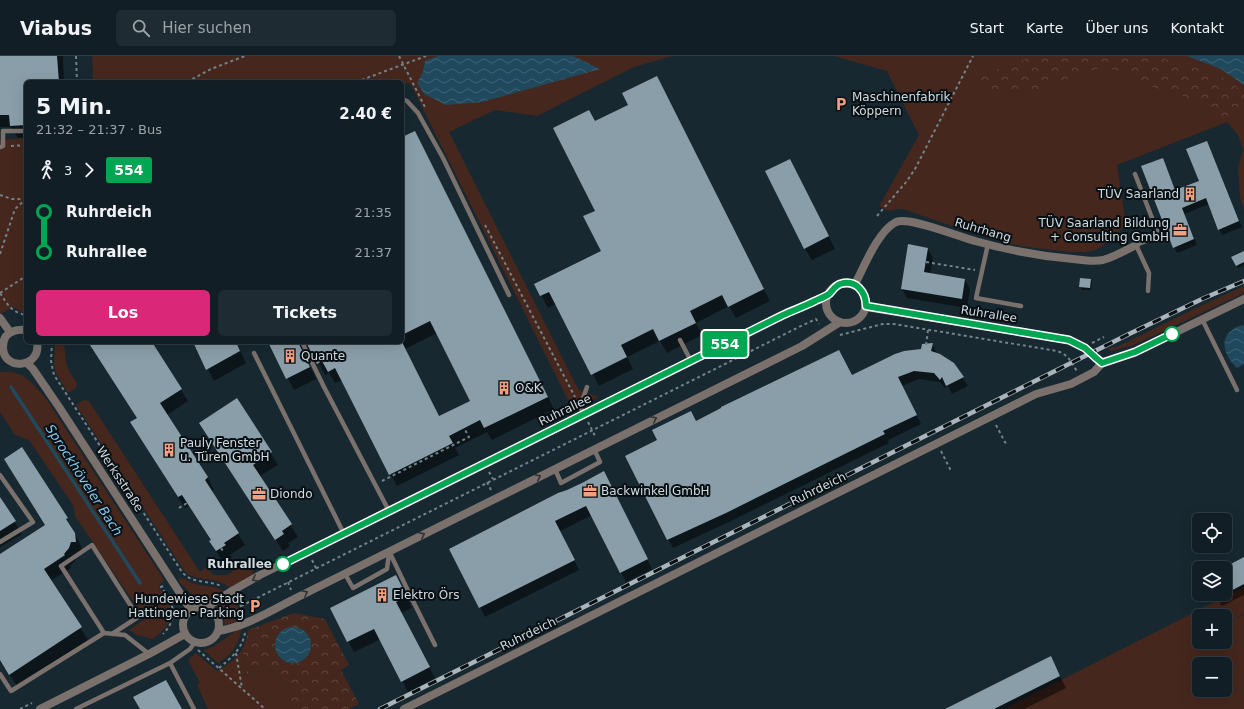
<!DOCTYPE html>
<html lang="de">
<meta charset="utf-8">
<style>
:root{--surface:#111e25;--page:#1e2b32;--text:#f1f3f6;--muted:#9ca2a7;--line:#303c42;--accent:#db2777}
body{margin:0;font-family:"DejaVu Sans",sans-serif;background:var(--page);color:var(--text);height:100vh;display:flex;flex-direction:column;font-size:15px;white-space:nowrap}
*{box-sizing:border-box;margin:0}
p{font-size:13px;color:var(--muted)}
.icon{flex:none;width:22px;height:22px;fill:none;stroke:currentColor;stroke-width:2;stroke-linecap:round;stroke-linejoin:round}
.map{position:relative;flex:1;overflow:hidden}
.drawer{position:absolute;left:24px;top:24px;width:380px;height:264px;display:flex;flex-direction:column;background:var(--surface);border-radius:6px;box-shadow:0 4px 16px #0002,0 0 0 1px var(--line)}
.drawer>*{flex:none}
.badge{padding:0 8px;border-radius:3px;font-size:14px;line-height:26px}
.tools{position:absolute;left:1192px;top:457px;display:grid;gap:8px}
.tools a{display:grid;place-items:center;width:40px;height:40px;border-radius:6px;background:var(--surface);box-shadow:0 4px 16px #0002,0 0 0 1px var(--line);font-size:20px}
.map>.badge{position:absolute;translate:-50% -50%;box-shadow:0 0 0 2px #fff}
.legs{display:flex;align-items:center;gap:6px;height:44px;padding:0 12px;font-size:13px}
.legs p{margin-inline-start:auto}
.head{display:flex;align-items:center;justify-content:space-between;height:68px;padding:0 12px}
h1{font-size:22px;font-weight:700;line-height:30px}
.button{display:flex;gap:8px;margin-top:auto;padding:8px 12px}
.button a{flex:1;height:46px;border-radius:6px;background:var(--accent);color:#fff;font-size:16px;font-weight:700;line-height:46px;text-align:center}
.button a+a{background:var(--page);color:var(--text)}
ul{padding:0 12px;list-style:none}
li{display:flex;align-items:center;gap:14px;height:40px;font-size:15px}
li i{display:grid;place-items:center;width:6px;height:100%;margin:0 5px;background:currentColor}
li i::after{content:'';width:10px;height:10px;margin:-5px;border:3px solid;border-radius:50%;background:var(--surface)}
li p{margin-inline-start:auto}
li:first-child i{background:linear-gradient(#0000 50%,currentColor 0)}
li:last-child i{background:linear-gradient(currentColor 50%,#0000 0)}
header{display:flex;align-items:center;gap:24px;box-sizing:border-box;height:56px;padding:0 20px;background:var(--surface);border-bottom:1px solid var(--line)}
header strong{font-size:19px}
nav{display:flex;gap:22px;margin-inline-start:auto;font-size:14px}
.search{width:280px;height:36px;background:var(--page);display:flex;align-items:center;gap:10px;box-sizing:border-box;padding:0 14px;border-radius:6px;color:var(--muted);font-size:15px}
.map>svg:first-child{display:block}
</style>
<header>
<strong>Viabus</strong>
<div class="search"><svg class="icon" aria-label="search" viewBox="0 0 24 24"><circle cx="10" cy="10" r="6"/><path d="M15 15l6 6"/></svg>Hier suchen</div>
<nav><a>Start</a><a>Karte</a><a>Über uns</a><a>Kontakt</a></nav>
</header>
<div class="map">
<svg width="1244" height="653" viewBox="0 0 1244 653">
<defs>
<pattern id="forest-crowns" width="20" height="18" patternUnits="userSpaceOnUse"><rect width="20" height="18" fill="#45271d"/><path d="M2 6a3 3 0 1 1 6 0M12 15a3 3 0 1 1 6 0" fill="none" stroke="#5f463e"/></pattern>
<pattern id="water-waves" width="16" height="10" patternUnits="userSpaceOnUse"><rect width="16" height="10" fill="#20495d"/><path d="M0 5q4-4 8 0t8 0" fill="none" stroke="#3f6374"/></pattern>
</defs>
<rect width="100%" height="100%" fill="#172831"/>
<path fill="#45271d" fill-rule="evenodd" d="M92 0H672L634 11 537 60 495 54 449 76 577 331 580 335 599 341 573 354 410 27 403 28 402 26H93Z
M834 0H1244V154L1240 141 1238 112 1243 93 1238 79 1227 66 1117 109 1126 169 1104 189 1096 194 1086 196H1071L1027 191 1007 187 966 175 903 153C890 152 893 159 879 150L919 79 887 15Z
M26 82V257L19 255 14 251 0 258V84Z
M1244 230V237L1134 289 1111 295 1108 292 1117 291 1196 252Z
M55 286H64L66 306 69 315 77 327 76 332 68 337 56 317 54 308Z
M0 316C21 312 35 329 47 344L164 524 159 530C161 536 167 542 170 549 175 564 164 575 153 583L137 579 129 574 145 563 75 460 73 449 29 384 15 379 0 356Z
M84 344 89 345 200 516 207 511 213 519H227L244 508H249L253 516V519L230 532C214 519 198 527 185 516L76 349Z
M180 522C185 522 187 525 192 527 204 531 211 528 224 535 202 551 194 542 178 524Z
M1244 531V558L1231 565 1244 559V653H1004ZM1199 560H1225V586H1199ZM1199 608H1225V634H1199Z
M230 540 238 551 241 564 225 569 223 559 216 550Z
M242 571C239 587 233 599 218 607L204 594C218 590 229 578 242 571Z
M242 594 247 618 271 613C285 628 290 632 292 653H208L197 629 200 627 188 604 196 597 217 615 232 605Z"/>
<path fill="url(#forest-crowns)" d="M1034 0H1154L1218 18 1244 36V47L1227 65 1210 51 1183 40 1152 31 1127 17 1103 11 1045 31 1025 36 1002 37 976 30 982 19Z
M294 557 325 563 349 609 341 614 359 648 349 653H292C290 632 285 628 271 613L247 618 242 594 247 581 248 574Z"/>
<path fill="url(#water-waves)" d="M438 0H573L600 13 482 46 446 49 424 38 417 27 423 16 425 5Z
M1187 0H1244V29L1221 13Z
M1244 269V308L1237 312C1225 301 1217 282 1235 272 1237 270 1241 270 1244 269Z
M275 589a18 18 0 1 1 36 0a18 18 0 1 1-36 0Z"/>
<path fill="#0007" fill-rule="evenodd" d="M0 0H63L64 26H26V81L18 82 11 71H0Z
M663 33 770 245 736 262 729 250 696 267 702 279 667 297 660 285 627 301 633 313 599 330 556 248 548 252 536 229 602 196 596 155 595 66Z
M415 76 554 353 492 384 487 376 455 392 459 399 397 430 342 324 335 327 329 317 325 319 312 295 309 294 305 296V300L316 323 294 334 270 288 275 286H402V82ZM437 277 471 345 439 361 405 293Z
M1207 86 1242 171 1222 179 1209 148 1184 158 1197 189 1177 197 1174 191 1162 103 1176 135 1200 125Z
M796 116 835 193 812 204 805 193Z
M928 193 933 202 930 218 965 224 970 233 967 252 907 242 902 233Z
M1244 196V209L1238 212 1233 202Z
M1090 223 1092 226 1091 234H1082L1080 231Z
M88 286H151L188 345 167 359 208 422 214 434 211 436 245 489 230 499 232 501 223 507 211 486 212 485 189 450 185 452 131 367 138 362Z
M194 286H236L246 307 214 325Z
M932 288 937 298 953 308 968 330 952 338 948 330 945 332 940 326 919 323 902 330 921 368 888 384 889 387 731 465 673 492 668 483 696 366 852 320 922 293Z
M237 344 278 409 260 420 298 481 288 487 290 490 283 495 207 379Z
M22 393 67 463 81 490 82 498H78L75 505 70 510 71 512 50 525 88 584 17 630 0 604V499L46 469Z
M609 425 652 513 626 526 592 459 560 475 579 514 485 561 451 493 567 435Z
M0 442 22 478 0 491Z
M1244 503V539L1222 550 1215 538H1225V512Z
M396 520 412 552 401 557 435 622 408 636 381 583 354 596 331 552Z
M1050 601 1066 632 1024 653H947Z"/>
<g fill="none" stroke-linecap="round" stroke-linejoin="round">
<path stroke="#20495d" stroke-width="3.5" d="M11 331 140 527"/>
</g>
<path fill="#8a9ea9" d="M0 0H57L59 26H26V69L10 70 9 59H0Z
M657 20 764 233 728 251 722 239 690 255 696 267 659 285 653 273 621 289 627 301 591 319 549 236 540 240 534 228 601 195 583 160 595 155 553 72 589 54 595 65 628 49 622 37Z
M415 75 548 341 484 372 480 364 449 380 453 387 389 419 335 312 328 316 322 305 317 308 306 286H402L439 360 470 345 430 265 402 279V81Z
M1207 85 1239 165 1218 174 1206 142 1182 152 1194 183 1173 192 1141 110 1163 102 1175 134 1199 125 1186 93Z
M790 103 829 180 804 193 765 115Z
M908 188 928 192 924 216 965 223 962 243 901 233Z
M1244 195V206L1236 210 1231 201Z
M1080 222 1091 223 1090 232 1079 231Z
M88 286H152L182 333 160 347 208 421 205 424 239 477 224 487 226 489 216 495 209 485 211 484 182 439 178 441 130 366 137 362Z
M193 286H236L240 295 206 314Z
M268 286H298L310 311 286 323Z
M933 287 931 295 940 298 954 307 964 321 946 330 942 321 940 324 934 317 914 315 898 321 917 359 883 375 885 378 726 457 667 484 625 400 657 384 652 374 691 355 696 365 721 352V351L839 294 852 319 895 298 904 295 921 293 922 288Z
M237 342 272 396 253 409 292 468 282 475 284 478 275 484 199 367Z
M22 391 68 462 66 463 75 477 76 486H71L69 492 64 498 65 499 44 513 82 571 9 619 0 604V498L45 469 4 403Z
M604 415 648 503 620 517 586 450 555 465 575 504 479 552 449 493 558 437 567 434 582 427Z
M0 441 16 465 0 475Z
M1244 501V528L1225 538V511Z
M396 519 407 541 396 546 430 611 401 626 374 573 347 586 330 552Z
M1051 600 1060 620 994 653H945Z
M166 624 182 653H140L133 641Z"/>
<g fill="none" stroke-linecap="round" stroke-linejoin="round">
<path stroke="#748289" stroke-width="2" stroke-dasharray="3 3" stroke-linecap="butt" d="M76 0 77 26
M399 0 425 51
M187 26 211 13 245 0
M356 26 426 0
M11 90 26 89
M0 139 12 143H26
M877 160 907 125 915 113 973 0
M485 169 575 341
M0 198 15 153 26 143
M926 206 975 214
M0 237C8 249 11 256 26 259
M0 237 26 220
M840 279 883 268H894L1057 295C1069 299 1070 305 1077 315
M52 286 51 305 54 319 182 516C192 528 208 524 221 530
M1092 287 1104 281
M926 289 928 274
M588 366 596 382
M996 369 1006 388
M941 395 951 415
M489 416 493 423
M382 425 469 381 464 372
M487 426 491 434
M179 452 187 447
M221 492 224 497
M312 504 316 512
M288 526 291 534
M163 530 161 531C174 548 179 561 163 578
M237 543 241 550 244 559
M241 550 803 269 816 263 819 268
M198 594 265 653
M236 597 242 632
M219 612C231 602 242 593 245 577
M20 653 32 647"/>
<path stroke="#7a716d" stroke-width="4.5" d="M402 43 407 45 418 57 443 102 509 239
M0 91 3 90V75H26
M1135 118 1159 180 1136 189 1149 217 1148 235
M988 188 976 242 1021 250
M1202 263 1237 334
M680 284 691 305
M302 286 324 331 389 455
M254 297 344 478
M584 358 580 351 587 331
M555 413 561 427 600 406 594 393
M0 419 33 466 0 486
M389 495 411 541 435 589
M345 518 353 532 387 513 389 497
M104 577 61 510 92 489 138 561 112 578
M170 607 190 593 195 586
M0 618 11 635 104 577 125 579 149 598
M76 653 170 607 194 653"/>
<path stroke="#7a716d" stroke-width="8" d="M826 247a20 20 0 1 1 40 0a20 20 0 1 1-40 0Z
M855 228C864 211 878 175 896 166 909 160 959 181 975 185 1007 194 1039 200 1073 203 1082 204 1094 206 1103 204 1114 201 1126 194 1136 189
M866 251 1069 284 1085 292 1096 302 1102 307
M0 262 10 276
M26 274C18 273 12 274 6 280 4 283 3 287 3 291 3 316 42 312 37 286
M27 307 33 313 59 351 191 554
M183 569a18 18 0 1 1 36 0a18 18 0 1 1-36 0Z
M207 551 230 536 260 519 783 259 812 246 829 238
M218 575C245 571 272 554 296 542L802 290 840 266
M40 653 149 598 185 578
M404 653 1036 338 1071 328 1094 316 1102 307 1135 296 1244 243"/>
<g stroke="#a9b5bb" stroke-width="4.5">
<path id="rail" d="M380 653 1129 278 1202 243 1244 225"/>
</g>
<use href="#rail" stroke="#091014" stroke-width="3" stroke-dasharray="9" stroke-linecap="butt"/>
</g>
<defs><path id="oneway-chevron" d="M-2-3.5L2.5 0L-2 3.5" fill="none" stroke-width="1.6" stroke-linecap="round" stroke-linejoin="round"/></defs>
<g stroke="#313233">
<use href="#oneway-chevron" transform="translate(654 363) rotate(-26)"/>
<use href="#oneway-chevron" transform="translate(538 421) rotate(-26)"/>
<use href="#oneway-chevron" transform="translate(422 479) rotate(-26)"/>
<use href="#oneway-chevron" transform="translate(255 523) rotate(152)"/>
<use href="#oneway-chevron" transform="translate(305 537) rotate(-27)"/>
</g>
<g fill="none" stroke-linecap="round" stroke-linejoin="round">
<g stroke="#fff" stroke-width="9">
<path id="line-1" d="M283 508 783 259C794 254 805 250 815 245 819 243 825 241 829 238 833 234 835 230 840 228 856 223 866 236 866 250L1069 284 1085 292 1096 302 1102 307 1135 296 1172 278"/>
</g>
<use href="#line-1" stroke="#00a651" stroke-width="6"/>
</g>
<defs>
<g id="parking-bare" transform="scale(1.08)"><path d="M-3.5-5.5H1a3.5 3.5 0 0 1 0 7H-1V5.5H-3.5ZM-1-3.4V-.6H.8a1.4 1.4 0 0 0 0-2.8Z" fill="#f3a081" stroke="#091014" stroke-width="2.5" paint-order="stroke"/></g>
<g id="building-bare" transform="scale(1.08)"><path d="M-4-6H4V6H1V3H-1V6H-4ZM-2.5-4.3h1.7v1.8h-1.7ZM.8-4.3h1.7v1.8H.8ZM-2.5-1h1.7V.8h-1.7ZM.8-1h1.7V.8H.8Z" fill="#f3a081" stroke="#091014" stroke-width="2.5" paint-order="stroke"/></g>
<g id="office-bare" transform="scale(1.08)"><path d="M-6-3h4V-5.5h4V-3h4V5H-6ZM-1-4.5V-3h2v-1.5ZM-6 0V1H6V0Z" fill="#f3a081" stroke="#091014" stroke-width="2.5" paint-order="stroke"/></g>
</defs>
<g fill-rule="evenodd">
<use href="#parking-bare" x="841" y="48"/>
<use href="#building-bare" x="1190" y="138"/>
<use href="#office-bare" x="1180" y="174"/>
<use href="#building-bare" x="290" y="300"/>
<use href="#building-bare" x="504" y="332"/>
<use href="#building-bare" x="169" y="394"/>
<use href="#office-bare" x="590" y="435"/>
<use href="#office-bare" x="259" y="438"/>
<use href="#building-bare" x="382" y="539"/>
<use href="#parking-bare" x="255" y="550"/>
</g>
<g fill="#fff" stroke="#00a651" stroke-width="2">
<circle cx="1172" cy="278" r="7"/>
<circle cx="283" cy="508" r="7"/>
</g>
<g text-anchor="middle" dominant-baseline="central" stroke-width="4" stroke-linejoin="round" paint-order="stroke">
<g font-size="12" fill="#d0dbe0" stroke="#091014" text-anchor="start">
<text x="852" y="41">Maschinenfabrik<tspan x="852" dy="14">Köppern</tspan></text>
<text x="1179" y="138" text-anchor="end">TÜV Saarland</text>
<text x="1169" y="167" text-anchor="end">TÜV Saarland Bildung<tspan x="1169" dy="14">+ Consulting GmbH</tspan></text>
<text x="301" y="300">Quante</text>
<text x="515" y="332">O&amp;K</text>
<text x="180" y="387">Pauly Fenster<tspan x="180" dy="14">u. Türen GmbH</tspan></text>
<text x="601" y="435">Backwinkel GmbH</text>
<text x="270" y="438">Diondo</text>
<text x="393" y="539">Elektro Örs</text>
<text x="244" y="543" text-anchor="end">Hundewiese Stadt<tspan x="244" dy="14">Hattingen - Parking</tspan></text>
</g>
<g font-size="12" fill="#d0dbe0" stroke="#091014">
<text transform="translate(983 174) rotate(16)">Ruhrhang</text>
<text transform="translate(989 258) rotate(9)">Ruhrallee</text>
<text transform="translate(565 354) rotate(-26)">Ruhrallee</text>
<text transform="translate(120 423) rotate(57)">Werksstraße</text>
<text transform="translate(818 433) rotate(-26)">Ruhrdeich</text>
<text transform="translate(528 578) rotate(-26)">Ruhrdeich</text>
</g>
<g font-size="12" font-weight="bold" fill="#d0dbe0" stroke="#091014" text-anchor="end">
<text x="272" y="508">Ruhrallee</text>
</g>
<g font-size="13" font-style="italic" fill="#84caee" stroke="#091014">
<text transform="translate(84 424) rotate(57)">Sprockhöveler Bach</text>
</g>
</g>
</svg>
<div class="tools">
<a><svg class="icon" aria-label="locate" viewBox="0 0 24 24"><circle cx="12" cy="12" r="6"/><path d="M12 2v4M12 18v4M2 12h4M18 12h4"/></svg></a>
<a><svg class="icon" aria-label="layers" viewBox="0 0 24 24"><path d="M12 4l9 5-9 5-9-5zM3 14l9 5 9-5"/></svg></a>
<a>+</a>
<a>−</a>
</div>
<b class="badge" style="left:725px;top:288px;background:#00a651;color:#fff">554</b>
<section class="drawer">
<div class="head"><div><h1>5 Min.</h1><p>21:32 – 21:37 · Bus</p></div><b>2.40 €</b></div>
<div class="legs"><svg class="icon" aria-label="walk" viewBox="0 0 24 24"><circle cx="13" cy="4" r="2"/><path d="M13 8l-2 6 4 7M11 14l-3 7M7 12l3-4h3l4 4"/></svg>3<svg class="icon" aria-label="forward" viewBox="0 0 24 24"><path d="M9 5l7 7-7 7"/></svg><b class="badge" style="background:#00a651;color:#fff">554</b></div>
<ul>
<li><i style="color:#00a651"></i><b>Ruhrdeich</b><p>21:35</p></li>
<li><i style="color:#00a651"></i><b>Ruhrallee</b><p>21:37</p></li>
</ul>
<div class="button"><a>Los</a><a>Tickets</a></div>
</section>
</div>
